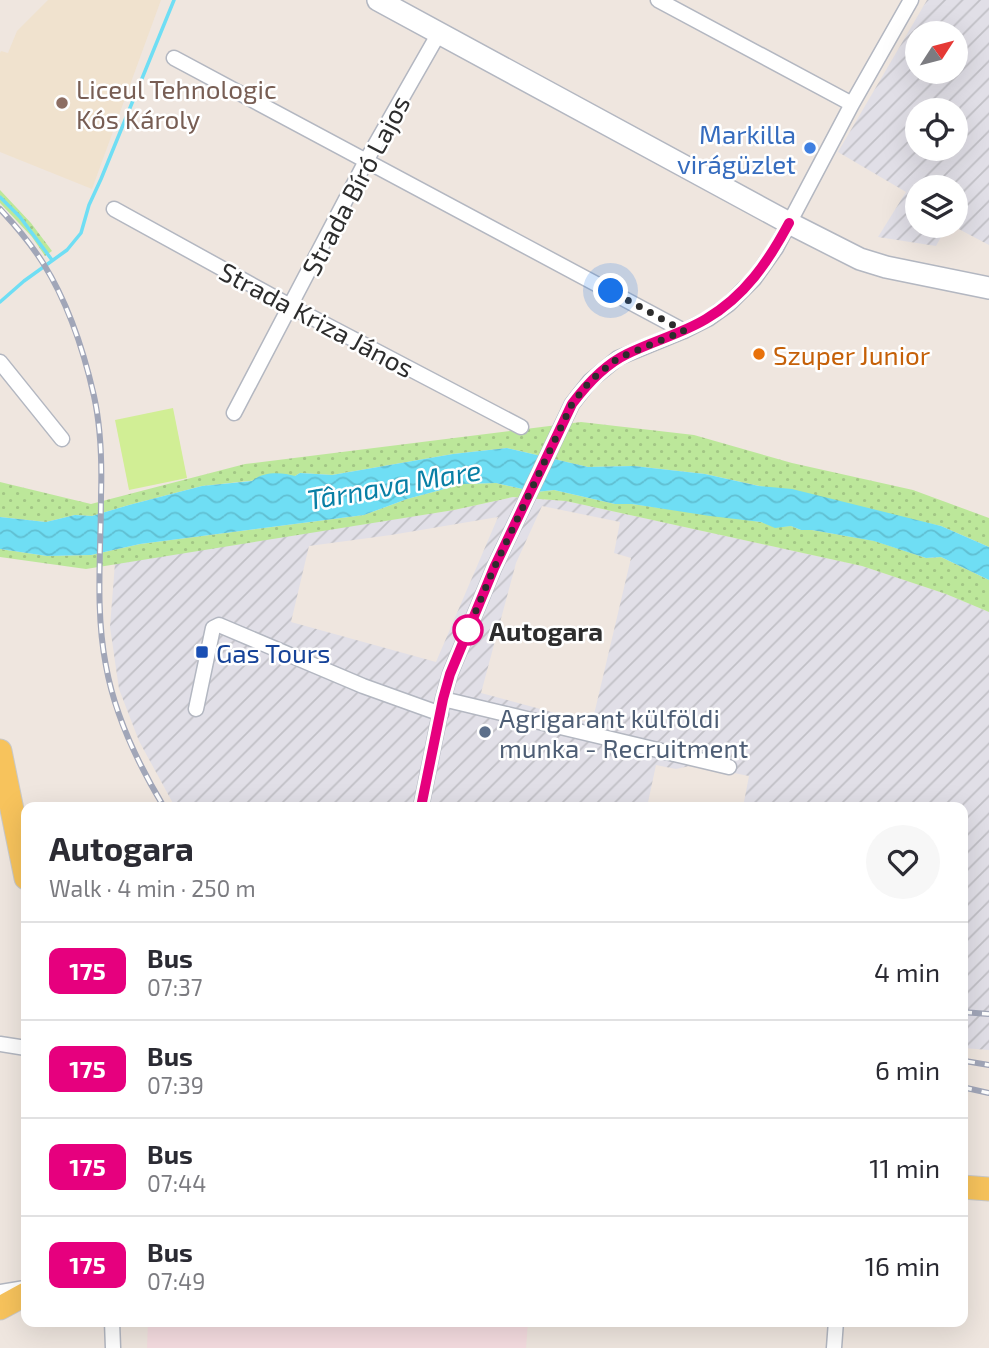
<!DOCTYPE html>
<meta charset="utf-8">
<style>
:root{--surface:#fff;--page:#f7f7f7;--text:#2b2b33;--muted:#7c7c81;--line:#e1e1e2}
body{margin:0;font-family:"Exo 2",sans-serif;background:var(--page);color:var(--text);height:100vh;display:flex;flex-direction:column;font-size:26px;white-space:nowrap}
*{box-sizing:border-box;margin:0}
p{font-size:23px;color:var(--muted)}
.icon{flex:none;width:38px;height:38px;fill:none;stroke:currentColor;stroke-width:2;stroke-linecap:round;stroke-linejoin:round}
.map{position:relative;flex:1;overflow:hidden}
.drawer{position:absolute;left:21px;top:802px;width:947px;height:525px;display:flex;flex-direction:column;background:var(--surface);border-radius:14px;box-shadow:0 7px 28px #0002}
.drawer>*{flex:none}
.badge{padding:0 14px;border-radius:10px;font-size:24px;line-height:46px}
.needle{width:46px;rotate:54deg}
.controls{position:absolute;left:905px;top:21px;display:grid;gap:14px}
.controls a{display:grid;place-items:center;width:63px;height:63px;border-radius:50%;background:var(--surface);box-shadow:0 7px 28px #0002;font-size:35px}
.you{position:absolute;width:35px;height:35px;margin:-18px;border:5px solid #fff;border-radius:50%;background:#1a73e8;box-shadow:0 0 0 10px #1a73e833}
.map>.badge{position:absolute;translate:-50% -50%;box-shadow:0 0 0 4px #fff}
.round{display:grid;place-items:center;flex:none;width:74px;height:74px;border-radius:37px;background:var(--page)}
.head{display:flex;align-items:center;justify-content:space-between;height:119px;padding:0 28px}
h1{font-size:33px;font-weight:700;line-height:52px}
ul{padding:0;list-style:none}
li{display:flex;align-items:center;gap:21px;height:98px;padding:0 28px;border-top:2px solid var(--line)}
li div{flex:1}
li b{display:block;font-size:26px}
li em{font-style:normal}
li .badge{min-width:77px;font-weight:700;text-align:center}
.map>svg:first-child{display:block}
</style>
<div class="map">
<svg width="989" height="1348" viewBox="0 0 989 1348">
<defs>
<pattern id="industrial-furrows" width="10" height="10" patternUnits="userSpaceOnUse" patternTransform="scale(1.75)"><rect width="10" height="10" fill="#e1dfe7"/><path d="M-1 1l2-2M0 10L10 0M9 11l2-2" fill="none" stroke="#c1c0c6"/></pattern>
<pattern id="grass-dots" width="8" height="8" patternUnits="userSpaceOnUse" patternTransform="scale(1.75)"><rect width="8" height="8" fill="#bce79a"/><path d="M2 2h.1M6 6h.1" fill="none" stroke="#a2c685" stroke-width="1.8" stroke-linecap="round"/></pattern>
<pattern id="water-waves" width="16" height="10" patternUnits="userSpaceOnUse" patternTransform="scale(1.75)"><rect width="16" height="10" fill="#6fdef4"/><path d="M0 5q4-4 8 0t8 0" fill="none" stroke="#60bfd2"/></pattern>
</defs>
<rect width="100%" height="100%" fill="#efe6df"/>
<path fill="url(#industrial-furrows)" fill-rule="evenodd" d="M927 0H989V245L953 226H956V187H917V226H947L936 246 878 237 906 192 838 152ZM917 33H956V72H917ZM917 110H956V149H917Z
M513 497 566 501 862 566 946 594 989 612V1050L963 1048 962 807H743L749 776 694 765 676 769 656 765 647 807H175L139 741 119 689 110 627 115 563 454 510ZM542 506 620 522 614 553 631 558 592 723 481 693 516 563ZM498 517 436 662 291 622 309 546 391 535Z"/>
<path fill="#f0e2ce" d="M48 0H161L92 189 0 152V53L1 51 8 53 17 31Z"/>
<path fill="#f5dce0" d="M148 1321H528L526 1348H147Z"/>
<path fill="url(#grass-dots)" d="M0 190 31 223 52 251 45 256 32 237 0 203Z
M581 422 694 435 792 463 913 490 989 518V547L941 526 705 474 634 466 588 467 507 448 453 454 332 475 300 473 295 476 202 486 129 505 92 516 75 515 46 522 0 517V482L91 504 245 464Z
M496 483 536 492 554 490 615 504H632L761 522 775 527 791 526 801 530H812L875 541 926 558 941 557 989 580V612L946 594 862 566 566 501 513 497 454 510 86 569 0 557V549L47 556 91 555 140 544 364 515 407 499 463 484Z"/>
<path fill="#d1ee95" d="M173 408 187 478 129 490 115 420Z"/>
<path fill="url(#water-waves)" d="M507 448 588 467 634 466 705 474 759 486 792 489 941 526 989 547V580L941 557 926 558 874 541 812 530H801L791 526 775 528 761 522 710 516 632 504H615L554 490 536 492 496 483 463 484 407 499 364 515 140 544 91 555 47 556 0 549V517L46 522 75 515 92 516 129 505 202 486 252 481C263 471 282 472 295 476L300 473 332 475 453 454Z"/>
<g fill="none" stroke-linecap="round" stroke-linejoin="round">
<path stroke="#6fdef4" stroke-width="3.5" d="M0 197 20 217 52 260
M0 302 24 281 67 250 81 233 89 205 101 179 174 0"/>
<g stroke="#b3b7c1" stroke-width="17">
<path id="street" d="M658 0 852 104
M174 58 684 331
M114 209 290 306 521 427
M0 362 62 439
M234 413 366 161 439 33
M443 699 729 767
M196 709 213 628 219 625 363 686 441 714
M421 807 443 699 450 674 494 568 572 404 590 381 618 358 684 331 708 319 729 304 754 279 776 248 852 104 911 0
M0 1044 26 1048
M0 1292 25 1288
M112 1321 113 1348
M834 1348 836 1321"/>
</g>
<g stroke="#b3b7c1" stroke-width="24">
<path id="secondary" d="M378 0 789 223 860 259 886 267 989 288"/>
</g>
<g stroke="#c8c8c8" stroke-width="25">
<path id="primary" d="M0 751 26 878
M962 1187 989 1189
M0 1308 26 1294"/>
</g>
<use href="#street" stroke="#fff" stroke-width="14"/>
<use href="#secondary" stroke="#fff" stroke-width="21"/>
<use href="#primary" stroke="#f7c35c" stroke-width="23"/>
<g stroke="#a1a6b8" stroke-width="6">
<path id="rail" d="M0 209C16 226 31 244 43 263 67 301 84 352 94 396 101 428 102 464 101 496 101 553 95 610 106 666 115 716 138 764 164 807
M962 1012 989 1014
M965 1061 989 1065
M962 1087 989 1093"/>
</g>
<use href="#rail" stroke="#fff" stroke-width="3.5" stroke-dasharray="10" stroke-linecap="butt"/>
</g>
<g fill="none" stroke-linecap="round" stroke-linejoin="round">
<g stroke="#fff" stroke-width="16">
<path id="line" d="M421 807 443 699 450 674 494 568 572 404C587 384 604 365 627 354 653 341 681 334 706 319 745 296 768 262 789 223"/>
</g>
<use href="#line" stroke="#e6007e" stroke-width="10"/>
<path stroke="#2d2d2d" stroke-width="7" stroke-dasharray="0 12.6" d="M468 630 467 632 494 568 572 404 590 381 618 358 684 331 611 291"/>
</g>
<circle fill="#8d6e63" stroke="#fff" stroke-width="2.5" cx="62" cy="103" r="7"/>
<circle fill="#3f7fe0" stroke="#fff" stroke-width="2.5" cx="810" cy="148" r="7"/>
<circle fill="#e8710a" stroke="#fff" stroke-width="2.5" cx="759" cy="354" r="7"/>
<circle fill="#fff" stroke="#e6007e" stroke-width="3.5" cx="468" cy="630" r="14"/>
<rect fill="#1a4fb4" stroke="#fff" stroke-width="2.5" x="195" y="645" width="14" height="14" rx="3.5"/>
<circle fill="#5c6f8a" stroke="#fff" stroke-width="2.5" cx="485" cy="732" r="7"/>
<g text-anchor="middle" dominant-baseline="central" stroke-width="5" stroke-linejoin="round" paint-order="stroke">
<g font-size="26" fill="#785e54" stroke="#fff" text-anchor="start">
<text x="76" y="88">Liceul Tehnologic<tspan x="76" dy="30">Kós Károly</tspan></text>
</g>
<g font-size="26" fill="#366cbe" stroke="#fff" text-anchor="end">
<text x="796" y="133">Markilla<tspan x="796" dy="30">virágüzlet</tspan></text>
</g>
<g font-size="26" fill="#2d2d2d" stroke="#fff">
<text transform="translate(355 185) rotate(-62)">Strada Bíró Lajos</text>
<text transform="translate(317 319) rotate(28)">Strada Kriza János</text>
</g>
<g font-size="26" fill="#c56008" stroke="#fff" text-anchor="start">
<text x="773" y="354">Szuper Junior</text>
</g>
<g font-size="26" font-weight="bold" fill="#2d2d2d" stroke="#fff" text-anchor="start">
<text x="489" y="630">Autogara</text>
</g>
<g font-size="26" fill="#164399" stroke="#fff" text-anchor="start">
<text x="216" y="652">Gas Tours</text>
</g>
<g font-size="26" fill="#4e5e75" stroke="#fff" text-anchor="start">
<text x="499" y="717">Agrigarant külföldi<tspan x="499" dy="30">munka - Recruitment</tspan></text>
</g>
<g font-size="28" font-style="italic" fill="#087fa5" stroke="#fff">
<text transform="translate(394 484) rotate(-10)">Târnava Mare</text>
</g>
</g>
</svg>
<div class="controls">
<a><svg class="needle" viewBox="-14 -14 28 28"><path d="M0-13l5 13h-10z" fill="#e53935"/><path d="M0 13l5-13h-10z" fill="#7c7c81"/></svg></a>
<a><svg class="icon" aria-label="locate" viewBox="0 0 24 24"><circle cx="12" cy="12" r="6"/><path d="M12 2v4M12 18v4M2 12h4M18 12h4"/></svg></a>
<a><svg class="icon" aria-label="layers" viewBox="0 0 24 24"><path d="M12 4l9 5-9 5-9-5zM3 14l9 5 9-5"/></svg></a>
</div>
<div class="you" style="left:611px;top:291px"></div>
<section class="drawer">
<div class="head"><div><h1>Autogara</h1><p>Walk · 4 min · 250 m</p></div><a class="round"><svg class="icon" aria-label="heart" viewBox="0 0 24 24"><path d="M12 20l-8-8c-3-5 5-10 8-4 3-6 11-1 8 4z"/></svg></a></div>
<ul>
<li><span class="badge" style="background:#e6007e;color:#fff">175</span><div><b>Bus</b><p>07:37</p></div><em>4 min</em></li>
<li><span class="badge" style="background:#e6007e;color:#fff">175</span><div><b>Bus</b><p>07:39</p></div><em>6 min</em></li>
<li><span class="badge" style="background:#e6007e;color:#fff">175</span><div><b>Bus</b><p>07:44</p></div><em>11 min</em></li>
<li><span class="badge" style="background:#e6007e;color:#fff">175</span><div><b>Bus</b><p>07:49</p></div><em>16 min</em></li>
</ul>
</section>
</div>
